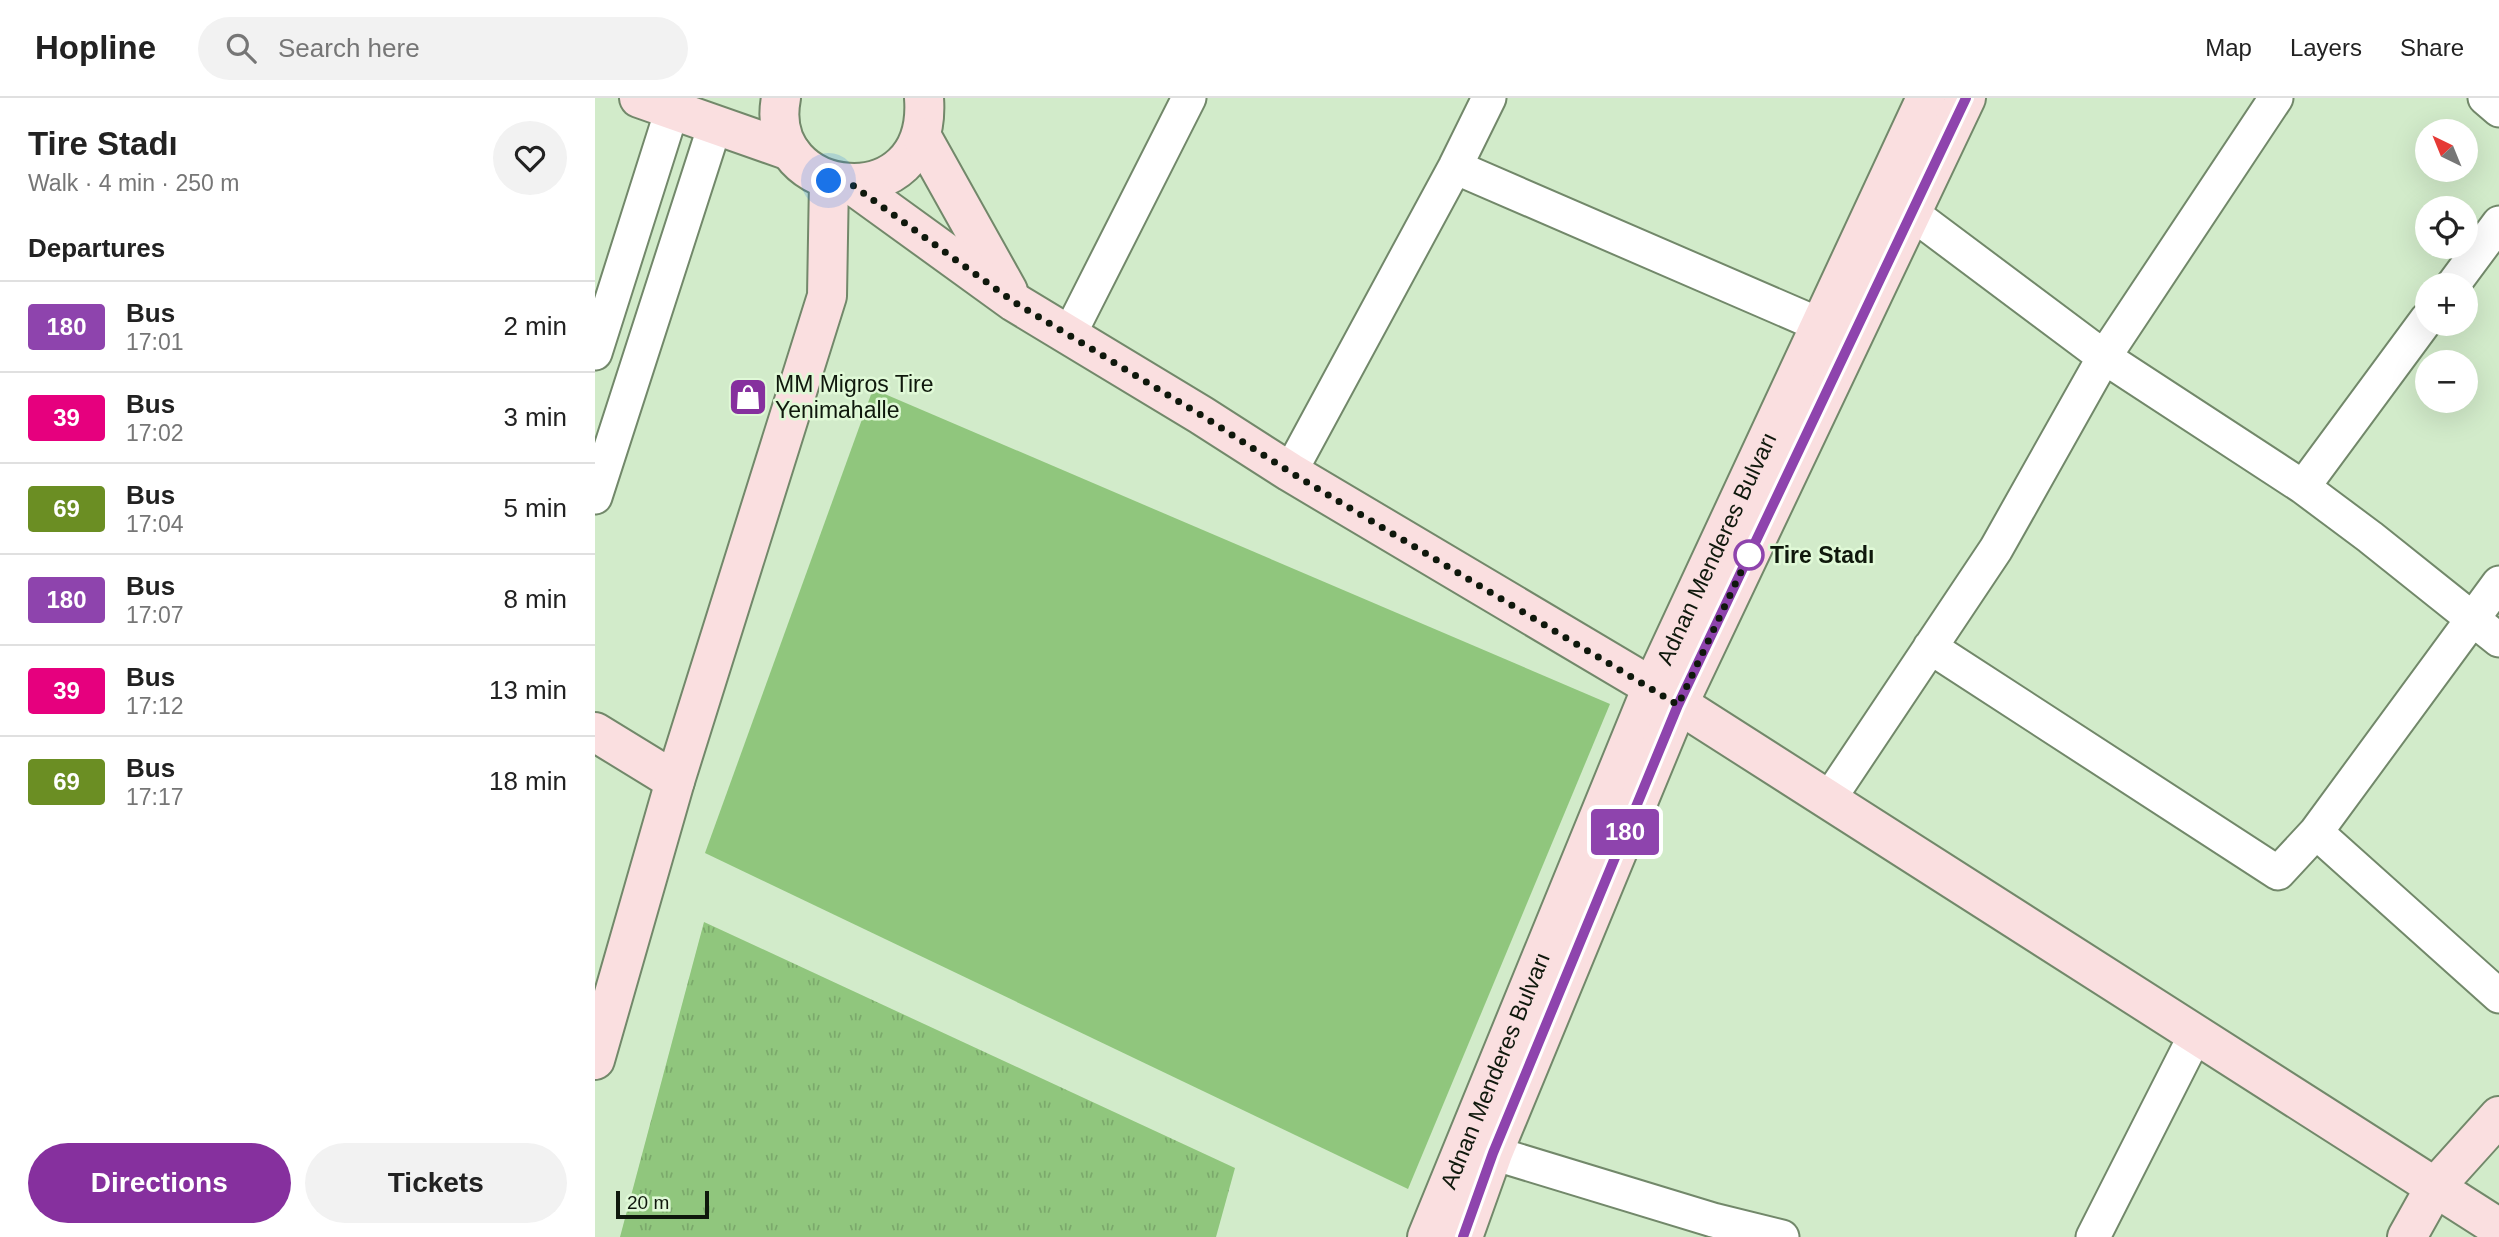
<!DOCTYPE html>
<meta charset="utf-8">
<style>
:root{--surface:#fff;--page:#f2f2f2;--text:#222;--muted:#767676;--line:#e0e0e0;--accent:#86309e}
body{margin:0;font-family:Arial,sans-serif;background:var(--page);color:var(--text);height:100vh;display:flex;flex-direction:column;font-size:26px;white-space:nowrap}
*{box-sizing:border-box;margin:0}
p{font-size:23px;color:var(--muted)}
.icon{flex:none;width:38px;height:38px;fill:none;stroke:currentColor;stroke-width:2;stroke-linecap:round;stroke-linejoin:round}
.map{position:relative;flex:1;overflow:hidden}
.drawer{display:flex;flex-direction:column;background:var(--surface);width:595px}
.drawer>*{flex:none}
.badge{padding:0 14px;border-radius:5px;font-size:24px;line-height:46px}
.needle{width:46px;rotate:317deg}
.controls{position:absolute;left:1820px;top:21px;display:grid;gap:14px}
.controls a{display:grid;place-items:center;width:63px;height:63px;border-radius:50%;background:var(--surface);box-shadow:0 7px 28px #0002;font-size:35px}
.scale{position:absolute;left:21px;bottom:18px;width:93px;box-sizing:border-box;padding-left:7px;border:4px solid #0f180c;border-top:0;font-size:19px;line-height:24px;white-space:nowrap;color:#0f180c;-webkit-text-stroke:5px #e0f9d7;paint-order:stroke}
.you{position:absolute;width:35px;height:35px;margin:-18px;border:5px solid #fff;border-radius:50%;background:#1a73e8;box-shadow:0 0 0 10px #1a73e833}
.map>.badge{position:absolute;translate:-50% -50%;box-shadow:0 0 0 4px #fff}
h2{padding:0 28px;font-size:26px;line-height:63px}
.round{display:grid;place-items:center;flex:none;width:74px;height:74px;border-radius:37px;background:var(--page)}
.headline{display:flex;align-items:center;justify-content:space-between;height:119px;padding:0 28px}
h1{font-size:33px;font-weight:700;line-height:52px}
.cta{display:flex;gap:14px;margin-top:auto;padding:14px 28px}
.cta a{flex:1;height:80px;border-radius:42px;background:var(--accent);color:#fff;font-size:28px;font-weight:700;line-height:80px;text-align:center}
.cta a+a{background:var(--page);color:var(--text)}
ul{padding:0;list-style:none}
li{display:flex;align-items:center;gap:21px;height:91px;padding:0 28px;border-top:2px solid var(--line)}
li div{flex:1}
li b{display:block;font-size:26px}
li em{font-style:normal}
li .badge{min-width:77px;font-weight:700;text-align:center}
header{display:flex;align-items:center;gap:42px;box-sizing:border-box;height:98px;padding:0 35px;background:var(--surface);border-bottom:2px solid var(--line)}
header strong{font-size:33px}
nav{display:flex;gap:38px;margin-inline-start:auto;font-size:24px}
.search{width:490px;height:63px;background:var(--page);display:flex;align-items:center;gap:18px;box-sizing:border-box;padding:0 24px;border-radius:38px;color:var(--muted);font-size:26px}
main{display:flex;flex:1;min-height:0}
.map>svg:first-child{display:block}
</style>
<header>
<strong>Hopline</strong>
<div class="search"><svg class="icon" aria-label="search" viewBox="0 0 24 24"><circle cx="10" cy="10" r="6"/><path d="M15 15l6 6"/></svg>Search here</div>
<nav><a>Map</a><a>Layers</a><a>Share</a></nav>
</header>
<main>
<section class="drawer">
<div class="headline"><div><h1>Tire Stadı</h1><p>Walk · 4 min · 250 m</p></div><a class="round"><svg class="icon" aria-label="heart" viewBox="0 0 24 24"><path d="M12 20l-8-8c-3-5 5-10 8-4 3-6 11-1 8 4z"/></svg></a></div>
<h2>Departures</h2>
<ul>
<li><span class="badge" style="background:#8e44ad;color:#fff">180</span><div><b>Bus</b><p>17:01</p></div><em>2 min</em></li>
<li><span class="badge" style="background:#e6007e;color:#fff">39</span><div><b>Bus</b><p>17:02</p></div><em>3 min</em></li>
<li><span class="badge" style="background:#6b8e23;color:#fff">69</span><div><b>Bus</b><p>17:04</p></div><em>5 min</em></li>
<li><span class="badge" style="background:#8e44ad;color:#fff">180</span><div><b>Bus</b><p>17:07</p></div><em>8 min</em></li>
<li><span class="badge" style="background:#e6007e;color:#fff">39</span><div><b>Bus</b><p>17:12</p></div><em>13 min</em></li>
<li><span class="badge" style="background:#6b8e23;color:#fff">69</span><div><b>Bus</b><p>17:17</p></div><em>18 min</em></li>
</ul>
<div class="cta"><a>Directions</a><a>Tickets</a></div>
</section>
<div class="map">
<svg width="1904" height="1139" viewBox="0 0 1904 1139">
<defs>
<pattern id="park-tufts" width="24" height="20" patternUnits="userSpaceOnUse" patternTransform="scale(1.75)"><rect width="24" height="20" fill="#90c67d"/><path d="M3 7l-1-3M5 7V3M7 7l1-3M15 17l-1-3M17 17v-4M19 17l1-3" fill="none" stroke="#7ba96b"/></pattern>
</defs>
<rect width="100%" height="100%" fill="#d2ebca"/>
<path fill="#90c67d" d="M278 291 1015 606 813 1091 110 755Z"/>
<path fill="url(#park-tufts)" d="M109 824 640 1070 621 1139H25Z"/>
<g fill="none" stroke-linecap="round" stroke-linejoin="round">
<g stroke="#72886a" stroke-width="37">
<path id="street" d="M1890 0 1904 12
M860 69 1225 227
M1318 116 1509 259 1708 389 1775 439 1904 542
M1858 187 1904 125
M474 237 594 0
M0 255 77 12
M695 374 860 69 894 0
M1708 389 1832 221
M0 399 120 27
M1335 549 1683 775 1721 734 1904 898
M1234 701 1401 451 1509 259 1681 0
M1721 734 1904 485
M898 1055 1118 1122 1187 1139
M1498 1139 1601 936"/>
</g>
<g stroke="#72886a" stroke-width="42">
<g id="secondary">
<path d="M44 0 195 53"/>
<path d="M186 0C166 103 338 123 329 0"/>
<path d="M327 39 413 193"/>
<path d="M256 86 419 204 606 317 695 374 1057 589 1904 1130"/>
<path d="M0 634 80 683"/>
<path d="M0 962 80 683 232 198 234 83"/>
<path id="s1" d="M832 1139 1057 589 1331 0"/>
<path d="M868 1139 898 1055 1083 607 1371 0"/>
<path d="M1812 1139 1840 1089 1904 1018"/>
</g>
</g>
<use href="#street" stroke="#fff" stroke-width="33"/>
<use href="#secondary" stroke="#fadfe0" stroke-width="38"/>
</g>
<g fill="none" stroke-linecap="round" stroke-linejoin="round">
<g stroke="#fff" stroke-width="16">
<path id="line" d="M868 1139 898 1055 1083 607 1371 0"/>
</g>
<use href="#line" stroke="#8e44ad" stroke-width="10"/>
<path stroke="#0f180c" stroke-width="7" stroke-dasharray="0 12.6" d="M234 83 256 86 419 204 606 317 695 374 1083 607 1154 457"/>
</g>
<defs>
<g id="shop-square" transform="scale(2.0125)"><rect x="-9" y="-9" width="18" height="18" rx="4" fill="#86309e" stroke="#e0f9d7"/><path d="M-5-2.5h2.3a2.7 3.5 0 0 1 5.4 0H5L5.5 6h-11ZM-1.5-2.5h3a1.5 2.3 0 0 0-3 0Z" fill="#fff"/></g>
</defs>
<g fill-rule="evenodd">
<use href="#shop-square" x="153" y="299"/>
</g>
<circle fill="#fff" stroke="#8e44ad" stroke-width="3.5" cx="1154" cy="457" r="14"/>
<g text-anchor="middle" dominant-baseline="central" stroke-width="5" stroke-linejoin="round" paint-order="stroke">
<g font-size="23" fill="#0f180c" stroke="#e0f9d7" text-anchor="start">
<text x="180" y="286">MM Migros Tire<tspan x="180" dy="26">Yenimahalle</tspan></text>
</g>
<g font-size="23" fill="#0f180c" stroke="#e0f9d7">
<text stroke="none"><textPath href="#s1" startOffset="747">Adnan Menderes Bulvarı</textPath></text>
<text stroke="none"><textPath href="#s1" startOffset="180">Adnan Menderes Bulvarı</textPath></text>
</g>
<g font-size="23" font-weight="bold" fill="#0f180c" stroke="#e0f9d7" text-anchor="start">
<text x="1175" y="457">Tire Stadı</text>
</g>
</g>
</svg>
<div class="controls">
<a><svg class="needle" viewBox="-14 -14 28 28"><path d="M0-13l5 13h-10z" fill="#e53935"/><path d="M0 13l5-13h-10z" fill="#767676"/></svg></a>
<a><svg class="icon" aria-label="locate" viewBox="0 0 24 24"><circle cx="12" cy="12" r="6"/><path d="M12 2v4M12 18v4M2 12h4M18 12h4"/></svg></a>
<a>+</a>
<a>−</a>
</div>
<div class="scale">20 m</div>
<div class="you" style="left:234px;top:83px"></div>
<b class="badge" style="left:1030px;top:734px;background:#8e44ad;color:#fff">180</b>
</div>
</main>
